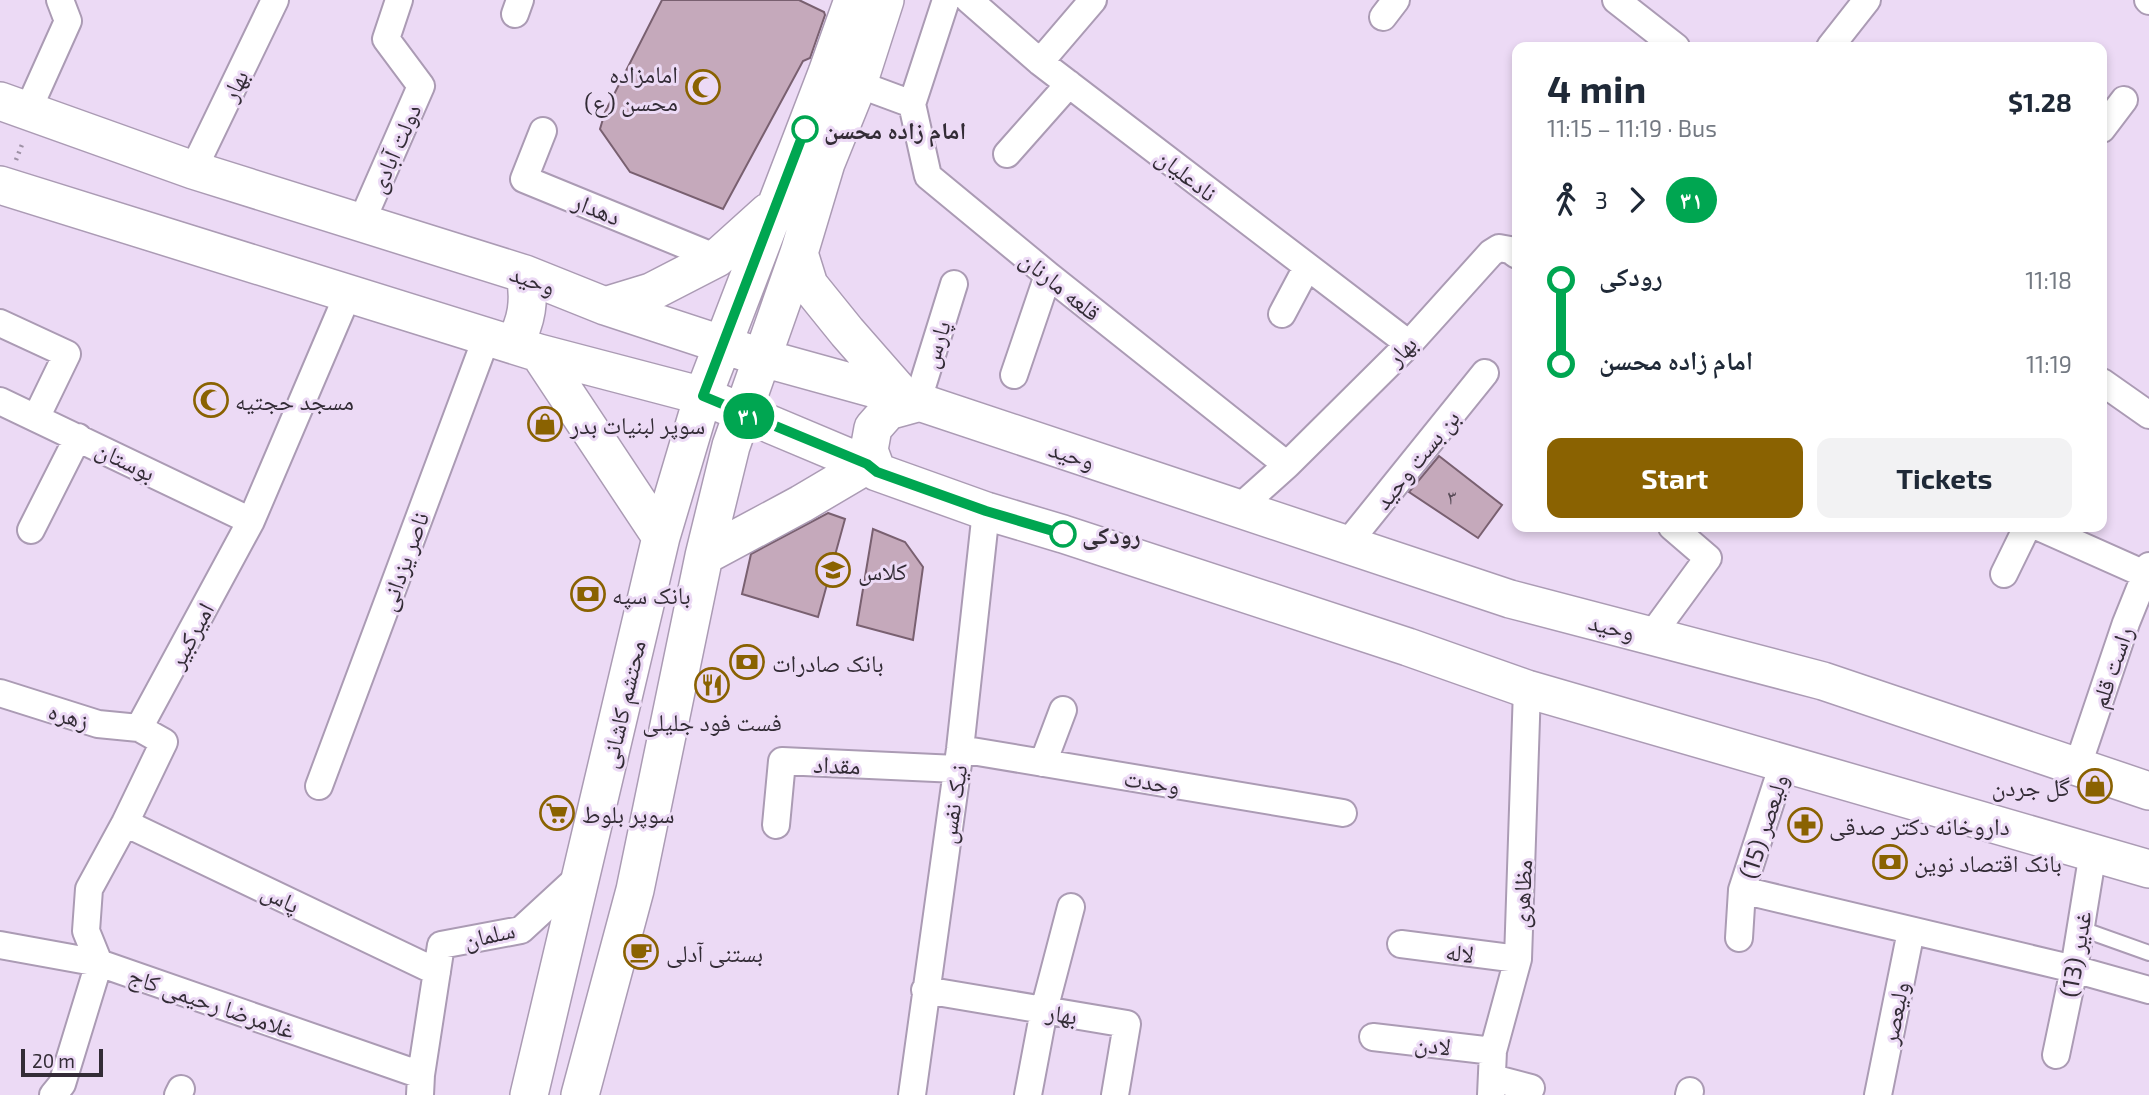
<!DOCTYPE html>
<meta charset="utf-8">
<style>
:root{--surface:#fff;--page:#f2f2f3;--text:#1f2937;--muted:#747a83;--accent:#8a6201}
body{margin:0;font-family:"Exo 2","Noto Naskh Arabic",sans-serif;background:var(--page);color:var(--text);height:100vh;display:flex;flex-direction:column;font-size:26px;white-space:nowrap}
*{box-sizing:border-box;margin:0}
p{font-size:23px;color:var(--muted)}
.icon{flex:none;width:38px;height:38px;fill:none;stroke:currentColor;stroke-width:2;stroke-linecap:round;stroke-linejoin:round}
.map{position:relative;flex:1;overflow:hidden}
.drawer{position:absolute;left:1512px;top:42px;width:595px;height:490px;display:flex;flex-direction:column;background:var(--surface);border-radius:14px;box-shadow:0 4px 10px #0003}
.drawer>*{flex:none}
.badge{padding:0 14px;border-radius:23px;font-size:24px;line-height:46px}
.scale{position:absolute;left:21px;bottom:18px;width:82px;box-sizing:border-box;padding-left:7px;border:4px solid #332c36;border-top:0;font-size:19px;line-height:24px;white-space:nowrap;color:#332c36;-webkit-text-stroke:5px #ecdaf5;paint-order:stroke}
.map>.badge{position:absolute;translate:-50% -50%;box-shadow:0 0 0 4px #fff}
.legs{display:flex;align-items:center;gap:10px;height:77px;padding:0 35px;font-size:23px}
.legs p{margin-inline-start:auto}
.overview{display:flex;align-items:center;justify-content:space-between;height:119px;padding:0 35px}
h1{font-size:38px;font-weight:700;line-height:52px}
.primary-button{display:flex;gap:14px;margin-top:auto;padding:14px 35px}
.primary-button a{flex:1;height:80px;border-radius:14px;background:var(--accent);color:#fff;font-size:28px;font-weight:700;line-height:80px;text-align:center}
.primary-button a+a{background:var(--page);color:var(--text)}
ul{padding:0 35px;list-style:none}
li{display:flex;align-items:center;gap:24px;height:84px;font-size:26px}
li i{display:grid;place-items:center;width:10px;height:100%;margin:0 9px;background:currentColor}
li i::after{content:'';width:18px;height:18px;margin:-9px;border:5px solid;border-radius:50%;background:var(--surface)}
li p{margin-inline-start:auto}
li:first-child i{background:linear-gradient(#0000 50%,currentColor 0)}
li:last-child i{background:linear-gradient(currentColor 50%,#0000 0)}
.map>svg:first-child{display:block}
</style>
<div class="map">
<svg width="2149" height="1095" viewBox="0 0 2149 1095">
<rect width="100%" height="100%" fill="#ecdaf5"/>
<path fill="#c5a9bb" stroke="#796070" stroke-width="2" d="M662 0H799L824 12 825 15 810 58 803 61 723 209 630 172 600 129 605 112Z
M1439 456 1502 505 1478 538 1409 492Z
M828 513 845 519 818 617 742 594 751 554Z
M873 529 905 542 923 567 913 640 857 625Z"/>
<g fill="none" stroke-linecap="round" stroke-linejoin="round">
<g stroke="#ab9bb4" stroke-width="18">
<path id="service" d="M2079 928 2149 953"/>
</g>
<g stroke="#ab9bb4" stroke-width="30">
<path id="minor" d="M946 0 912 104 928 176 1048 275 1287 465 1238 509
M969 0 1040 62 1409 344
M1616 0 1676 47
M2148 0 2149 1
M515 14 520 0
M1383 17 1396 0
M1830 47 1867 0
M1040 62 1093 0
M858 84 912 104
M28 110 68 21 60 0
M2102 129 2124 100
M543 131 524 179 717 258
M1007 154 1069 84
M193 170 275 0
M361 223 421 86 386 39 399 0
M1282 314 1307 267
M0 323 67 354 36 418
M1014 375 1048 275
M2102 382 2149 415
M0 401 251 521
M917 403 954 284
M1287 465 1409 344 1491 253 1499 248 1510 250 1517 255
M2039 527 2149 576
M31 530 78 437
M1347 544 1485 373
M2004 574 2027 527
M1651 636 1708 558 1672 527
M0 693 98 724 139 728
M960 749 1343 813
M1043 763 1063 710
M2077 768 2126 623 2149 566
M319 786 487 336
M125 823 437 972
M776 825 782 761 957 769
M1742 890 2074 969 2149 990
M1739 938 1742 890 1784 761
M1401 944 1518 959
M0 945 99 963 421 1075
M925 990 1127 1024 1115 1095
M1373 1037 1493 1051
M2056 1055 2074 969 2093 852
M1493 1078 1531 1088
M53 1095 62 1084 99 963 86 931 89 889 125 823 164 742 139 728 251 521 348 294
M178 1095 181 1089
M420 1095 421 1075 441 945 521 930 583 873
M912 1095 960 749 986 511
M1028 1095 1044 1010 1071 907
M1491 1095 1493 1051 1518 959 1527 689
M1689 1095 1690 1091
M1878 1095 1911 931"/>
</g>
<g stroke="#ab9bb4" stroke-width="40">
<path id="secondary" d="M0 101 193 170 525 274 605 306 763 358 904 397 1510 599 1823 681 2149 791
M0 185 539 353 703 396 867 465 877 472 986 511 1063 534 1408 647 1527 689 2149 869
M799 253 809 285 847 332 904 397
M605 306 651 292 717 258 768 212
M514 344C527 321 530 301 525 274
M539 353 661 537
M877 472 869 450 873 428 888 411 917 403
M704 556 801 504 867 465
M529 1095 661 537 703 396 827 73 853 0
M580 1095 635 890 704 556 731 446 799 253 826 163 858 84 885 0"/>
</g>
<path stroke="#9e91a5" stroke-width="4.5" stroke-dasharray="2 5" stroke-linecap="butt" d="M16 160 23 142"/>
<use href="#service" stroke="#fff" stroke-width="14"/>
<use href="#minor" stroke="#fff" stroke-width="26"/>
<use href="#secondary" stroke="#fff" stroke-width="37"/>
</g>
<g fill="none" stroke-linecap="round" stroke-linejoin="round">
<g stroke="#fff" stroke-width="16">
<path id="line-1" d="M805 129 703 396 867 464 877 472 986 511 1063 534"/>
</g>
<use href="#line-1" stroke="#00a651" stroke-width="10"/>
</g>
<defs>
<g id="mosque-ring" transform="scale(1.75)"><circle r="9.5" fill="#ecdaf5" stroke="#8a6201" stroke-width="1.5"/><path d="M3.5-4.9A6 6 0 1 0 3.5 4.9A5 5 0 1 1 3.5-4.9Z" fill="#8a6201"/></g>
<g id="shop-ring" transform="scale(1.75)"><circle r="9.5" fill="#ecdaf5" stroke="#8a6201" stroke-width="1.5"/><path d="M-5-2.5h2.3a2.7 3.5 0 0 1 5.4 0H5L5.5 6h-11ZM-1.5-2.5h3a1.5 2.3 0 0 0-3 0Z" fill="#8a6201"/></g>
<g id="school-ring" transform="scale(1.75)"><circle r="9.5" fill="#ecdaf5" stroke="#8a6201" stroke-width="1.5"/><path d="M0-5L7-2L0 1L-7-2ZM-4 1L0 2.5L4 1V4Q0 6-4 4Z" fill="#8a6201"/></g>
<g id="bank-ring" transform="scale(1.75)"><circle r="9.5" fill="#ecdaf5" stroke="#8a6201" stroke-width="1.5"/><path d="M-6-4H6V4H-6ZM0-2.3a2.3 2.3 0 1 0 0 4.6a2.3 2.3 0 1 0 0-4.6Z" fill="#8a6201"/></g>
<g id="restaurant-ring" transform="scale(1.75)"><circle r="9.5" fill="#ecdaf5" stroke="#8a6201" stroke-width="1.5"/><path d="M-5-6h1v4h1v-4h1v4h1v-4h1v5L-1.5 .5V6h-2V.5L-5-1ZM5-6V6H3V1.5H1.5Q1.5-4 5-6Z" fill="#8a6201"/></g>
<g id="supermarket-ring" transform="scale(1.75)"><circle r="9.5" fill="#ecdaf5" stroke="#8a6201" stroke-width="1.5"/><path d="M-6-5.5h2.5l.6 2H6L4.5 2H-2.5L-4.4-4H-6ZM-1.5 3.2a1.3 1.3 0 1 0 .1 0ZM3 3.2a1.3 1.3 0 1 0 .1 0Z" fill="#8a6201"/></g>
<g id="pharmacy-ring" transform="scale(1.75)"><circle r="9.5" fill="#ecdaf5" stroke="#8a6201" stroke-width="1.5"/><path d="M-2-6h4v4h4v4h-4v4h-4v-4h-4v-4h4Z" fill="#8a6201"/></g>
<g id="cafe-ring" transform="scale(1.75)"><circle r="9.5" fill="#ecdaf5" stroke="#8a6201" stroke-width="1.5"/><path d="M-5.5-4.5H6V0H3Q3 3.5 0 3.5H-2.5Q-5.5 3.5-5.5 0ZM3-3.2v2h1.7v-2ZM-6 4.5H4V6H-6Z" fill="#8a6201"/></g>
</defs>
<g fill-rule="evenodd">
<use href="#mosque-ring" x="703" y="87"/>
<use href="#mosque-ring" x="211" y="400"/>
<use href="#shop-ring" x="545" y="424"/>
<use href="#school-ring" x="833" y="570"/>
<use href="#bank-ring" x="588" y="594"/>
<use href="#bank-ring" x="747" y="662"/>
<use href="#restaurant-ring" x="712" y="685"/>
<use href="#shop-ring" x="2095" y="786"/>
<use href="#supermarket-ring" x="557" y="813"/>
<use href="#pharmacy-ring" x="1805" y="825"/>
<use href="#bank-ring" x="1890" y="862"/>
<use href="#cafe-ring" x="641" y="952"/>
</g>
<g fill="#fff" stroke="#00a651" stroke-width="3.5">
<circle cx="805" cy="129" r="12"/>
<circle cx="1063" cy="534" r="12"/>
</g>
<g text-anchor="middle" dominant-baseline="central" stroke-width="6" stroke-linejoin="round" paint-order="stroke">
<g font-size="21" fill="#584b57">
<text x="1452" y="495">۳</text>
</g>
<g font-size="24" fill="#332c36" stroke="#ecdaf5" text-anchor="start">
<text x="678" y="73" text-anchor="end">امامزاده<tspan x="678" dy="28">محسن (ع)</tspan></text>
<text x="235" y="400">مسجد حجتیه</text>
<text x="570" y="424">سوپر لبنیات بدر</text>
<text x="858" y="570">کلاس</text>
<text x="612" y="594">بانک سپه</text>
<text x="772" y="662">بانک صادرات</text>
<text x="712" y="721" text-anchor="middle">فست فود جلیلی</text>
<text x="2070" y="786" text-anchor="end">گل جردن</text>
<text x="582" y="813">سوپر بلوط</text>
<text x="1829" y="825">داروخانه دکتر صدقی</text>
<text x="1914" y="862">بانک اقتصاد نوین</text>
<text x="666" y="952">بستنی آدلی</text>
</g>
<g font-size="24" fill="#332c36" stroke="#ecdaf5">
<text transform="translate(234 85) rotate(-64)">بهار</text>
<text transform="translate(394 148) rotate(-66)">دولت آبادی</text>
<text transform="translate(1187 174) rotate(38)">نادعلیان</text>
<text transform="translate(597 208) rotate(22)">دهدار</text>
<text transform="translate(533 279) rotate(20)">وحید</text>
<text transform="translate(1061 285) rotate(39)">قلعه مارنان</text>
<text transform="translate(935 344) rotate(-73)">پارس</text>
<text transform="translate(1401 350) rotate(-46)">بهار</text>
<text transform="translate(1072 454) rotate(18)">وحید</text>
<text transform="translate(1416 459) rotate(-51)">بن بست وحید</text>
<text transform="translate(126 460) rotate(26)">بوستان</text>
<text transform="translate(403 561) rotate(-70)">ناصر یزدانی</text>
<text transform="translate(1612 626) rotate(15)">وحید</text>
<text transform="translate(190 635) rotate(-62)">امیرکبیر</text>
<text transform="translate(2111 667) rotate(-71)">راست قلم</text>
<text transform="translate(622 704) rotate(-77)">محتشم کاشانی</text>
<text transform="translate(69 715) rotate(17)">زهره</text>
<text transform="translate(837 764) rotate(2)">مقداد</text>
<text transform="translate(1152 781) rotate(9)">وحدت</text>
<text transform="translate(952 804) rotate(-81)">نیک نفس</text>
<text transform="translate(1763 826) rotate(-72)">ولیعصر (15)</text>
<text transform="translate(1521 894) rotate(-87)">مظاهری</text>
<text transform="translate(281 897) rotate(26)">پاس</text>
<text transform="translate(489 934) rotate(-13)">سلمان</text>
<text transform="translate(1460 952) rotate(7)">لاله</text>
<text transform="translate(2075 954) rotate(-80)">غدیر (13)</text>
<text transform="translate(212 1002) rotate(19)">غلامرضا رحیمی کاج</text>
<text transform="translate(1062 1013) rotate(9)">بهار</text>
<text transform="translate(1894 1013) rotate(-79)">ولیعصر</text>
<text transform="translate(1433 1044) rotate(7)">لادن</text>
</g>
<g font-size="24" font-weight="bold" fill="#332c36" stroke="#ecdaf5" text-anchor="start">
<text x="824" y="129">امام زاده محسن</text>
<text x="1082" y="534">رودکی</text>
</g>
</g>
</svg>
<div class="scale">20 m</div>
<b class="badge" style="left:749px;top:416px;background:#00a651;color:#fff">۳۱</b>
<section class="drawer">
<div class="overview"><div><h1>4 min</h1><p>11:15 – 11:19 · Bus</p></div><b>$1.28</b></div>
<div class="legs"><svg class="icon" aria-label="walk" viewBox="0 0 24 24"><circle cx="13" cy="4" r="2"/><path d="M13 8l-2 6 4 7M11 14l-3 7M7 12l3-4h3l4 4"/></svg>3<svg class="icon" aria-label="forward" viewBox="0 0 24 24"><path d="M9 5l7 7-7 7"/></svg><b class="badge" style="background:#00a651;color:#fff">۳۱</b></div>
<ul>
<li><i style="color:#00a651"></i><b>رودکی</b><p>11:18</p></li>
<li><i style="color:#00a651"></i><b>امام زاده محسن</b><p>11:19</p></li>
</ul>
<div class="primary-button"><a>Start</a><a>Tickets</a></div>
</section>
</div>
